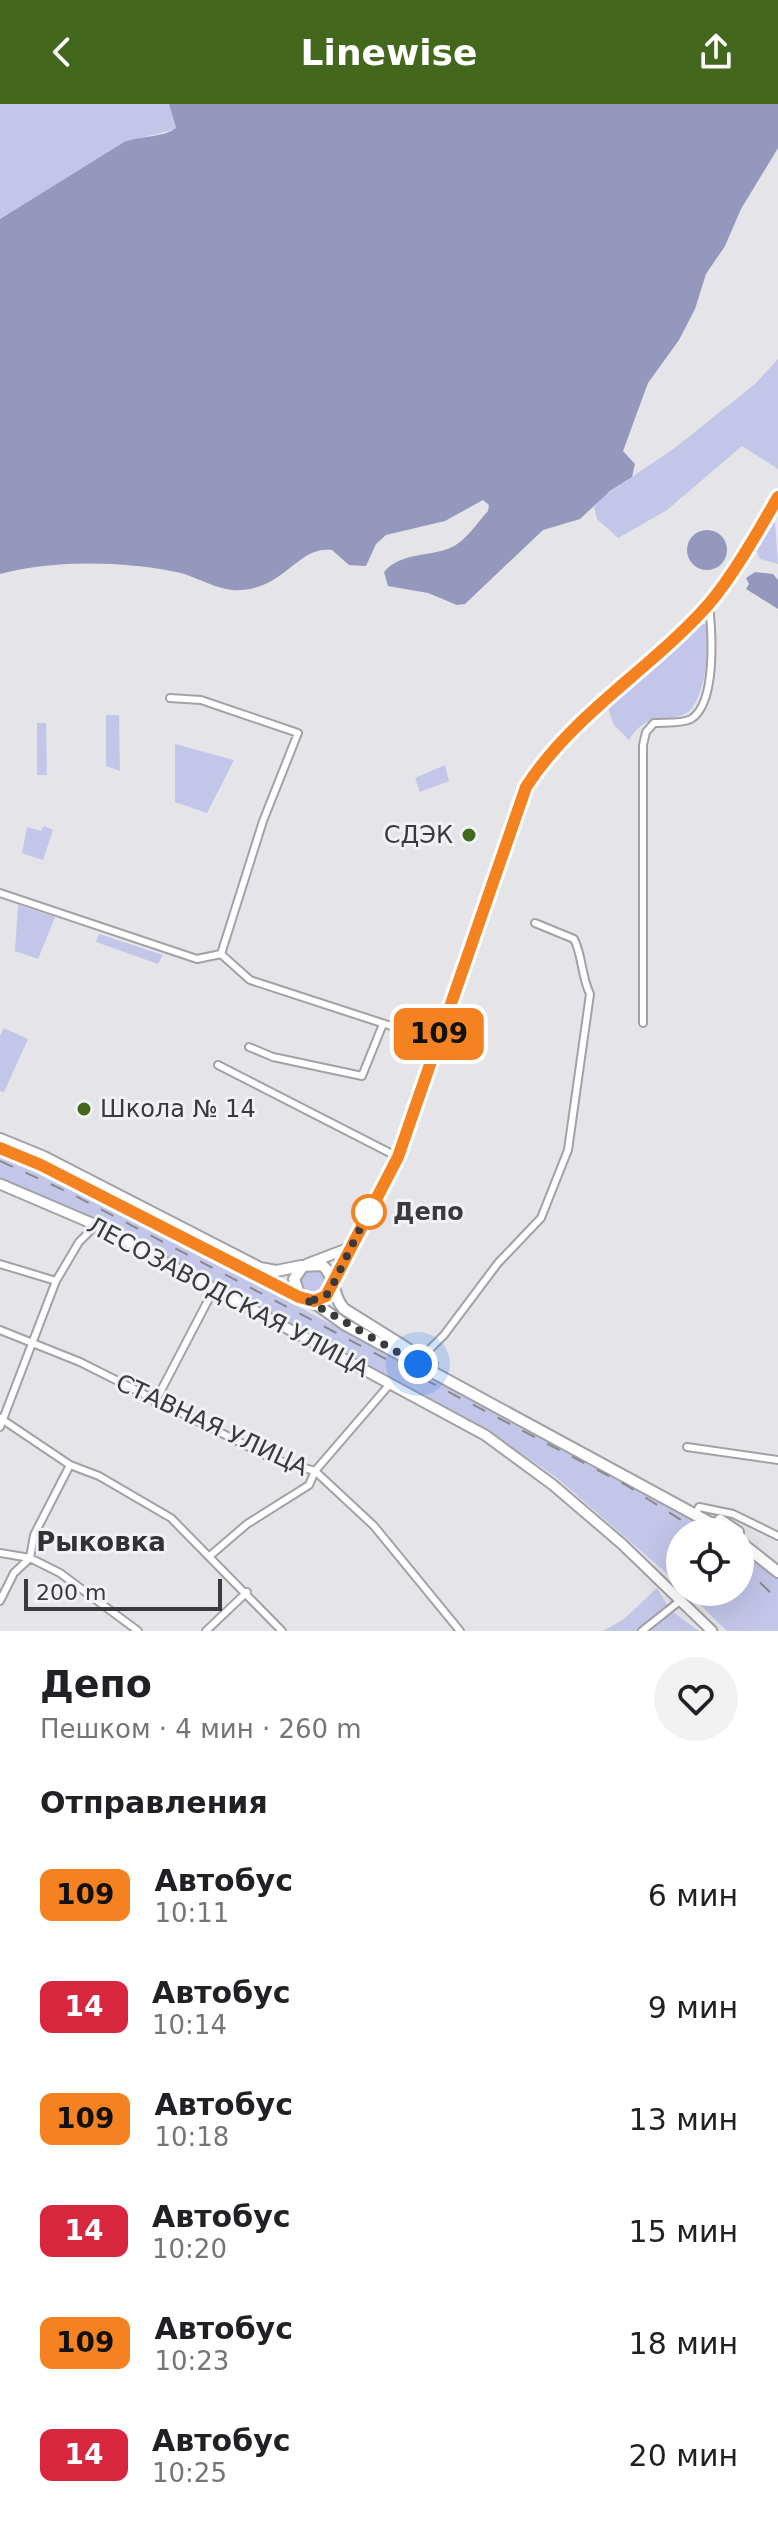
<!DOCTYPE html>
<html lang="ru">
<meta charset="utf-8">
<style>
:root{--surface:#fff;--page:#f2f2f2;--text:#202124;--muted:#757577;--accent:#44671e}
body{margin:0;font-family:"DejaVu Sans",sans-serif;background:var(--page);color:var(--text);height:100vh;display:flex;flex-direction:column;font-size:30px;white-space:nowrap}
*{box-sizing:border-box;margin:0}
p{font-size:26px;color:var(--muted)}
.icon{flex:none;width:44px;height:44px;fill:none;stroke:currentColor;stroke-width:2;stroke-linecap:round;stroke-linejoin:round}
.map{position:relative;height:1527px;overflow:hidden}
.panel{display:flex;flex-direction:column;background:var(--surface);flex:1}
.panel>*{flex:none}
.badge{padding:0 16px;border-radius:12px;font-size:28px;line-height:52px}
.controls{position:absolute;left:666px;top:1414px;display:grid;gap:16px}
.controls a{display:grid;place-items:center;width:88px;height:88px;border-radius:50%;background:var(--surface);box-shadow:0 8px 32px #0002;font-size:40px}
.scale{position:absolute;left:24px;bottom:20px;width:198px;box-sizing:border-box;padding-left:8px;border:4px solid #3a3a3c;border-top:0;font-size:22px;line-height:28px;white-space:nowrap;color:#3a3a3c;-webkit-text-stroke:6px #f1f2f6;paint-order:stroke}
.you{position:absolute;width:40px;height:40px;margin:-20px;border:6px solid #fff;border-radius:50%;background:#1a73e8;box-shadow:0 0 0 12px #1a73e833}
.map>.badge{position:absolute;translate:-50% -50%;box-shadow:0 0 0 4px #fff}
h2{padding:0 40px;font-size:30px;line-height:72px}
.round{display:grid;place-items:center;flex:none;width:84px;height:84px;border-radius:42px;background:var(--page)}
.headline{display:flex;align-items:center;justify-content:space-between;height:136px;padding:0 40px}
h1{font-size:38px;font-weight:800;line-height:60px}
ul{padding:0;list-style:none}
li{display:flex;align-items:center;gap:24px;height:112px;padding:0 40px}
li div{flex:1}
li b{display:block;font-size:30px}
li em{font-style:normal}
li .badge{min-width:88px;font-weight:700;text-align:center}
header{display:flex;justify-content:space-between;align-items:center;height:104px;padding:0 40px;background:var(--accent);color:#fff;font-size:36px;font-weight:800}
.map>svg:first-child{display:block}
</style>
<header><svg class="icon" aria-label="back" viewBox="0 0 24 24"><path d="M15 5l-7 7 7 7"/></svg>Linewise<svg class="icon" aria-label="share" viewBox="0 0 24 24"><path d="M12 15V3M7 8l5-5 5 5M5 13v7h14v-7"/></svg></header>
<div class="map">
<svg width="778" height="1527" viewBox="0 0 778 1527">
<rect width="100%" height="100%" fill="#e4e4e9"/>
<path fill="#c3c6e9" d="M0 0H169L176 25 124 38 0 115Z
M778 255V365L742 342 667 406 618 434 597 415 594 403 604 392 676 343 755 280Z
M775 418 778 460 760 455 756 445Z
M700 520H705C713 537 704 602 685 610 662 620 646 608 629 636L614 621 608 604Z
M106 611H119L120 667 106 662Z
M37 619H46L47 671H37Z
M175 640 234 656 207 709 175 698Z
M445 661 449 677 420 688 415 674Z
M44 722 53 726 43 756 22 749 27 723 41 727Z
M18 801 55 813 38 855 15 847Z
M99 830 163 851 158 860 96 838Z
M4 924 28 935 4 988 0 987V932Z
M0 1050 31 1062 113 1108 123 1110 686 1408 688 1415 720 1428H680V1481L557 1374 478 1320 101 1117 0 1074Z
M299 1177a14 14 0 1 1 28 0a14 14 0 1 1-28 0Z
M740 1443 778 1474V1527H727L687 1488H740Z
M657 1484 670 1506 699 1527H603L624 1515Z"/>
<path fill="#9598bc" d="M169 0H778V44L741 105 725 142 706 170 695 205 679 236 648 279 623 347 635 360 632 373 610 387 580 415 543 426 465 500 457 501 428 489 388 482 384 468C401 448 429 453 450 444 466 437 477 419 488 407L489 401 483 396 445 417 386 431 376 440 366 462 349 461 332 446C297 442 286 484 240 486 219 488 197 472 176 468 122 457 53 456 0 470V115L124 38C140 32 165 33 176 24Z
M687 446a20 20 0 1 1 40 0a20 20 0 1 1-40 0Z
M755 468 773 470 778 476V505L746 485 749 480 746 474Z"/>
<g fill="none" stroke-linecap="round" stroke-linejoin="round">
<g stroke="#a2a2a6" stroke-width="10">
<path id="street" d="M170 594 201 596 298 629 263 717 221 850
M0 789 197 855 221 850
M221 850 250 876 437 937
M643 919V641L646 628 654 619C665 618 682 620 691 615 717 599 712 528 709 501
M249 943 273 953 362 972 383 920
M218 961 398 1053
M0 1160 56 1177
M0 1226 80 1258 273 1355 315 1367 374 1422 460 1527
M421 1254 444 1231 498 1159 541 1114 568 1046 590 890C581 872 583 853 574 835L535 819
M155 1298 214 1185
M0 1314 70 1361 99 1372 171 1414 282 1527
M0 1323 56 1177 79 1138 96 1121
M687 1343 778 1356
M696 1409 699 1403 733 1410 778 1432
M0 1449 30 1454 60 1469 138 1527
M211 1451 247 1420 309 1381 315 1367 390 1280
M0 1497 14 1469 30 1454 34 1431 70 1361
M206 1527 247 1488
M642 1527 681 1496"/>
</g>
<g stroke="#a2a2a6" stroke-width="13">
<path id="secondary" d="M0 1080 96 1121 485 1331 553 1381 622 1440 712 1527
M307 1160 349 1144
M332 1180 398 1053 526 683C574 611 651 566 708 501 735 470 757 428 778 393"/>
</g>
<g stroke="#a2a2a6" stroke-width="14">
<path id="primary" d="M0 1035 44 1053 260 1164 276 1167 301 1162
M0 1044 41 1061 319 1202 344 1220 727 1428
M332 1180 326 1192 309 1197 299 1190 294 1175 303 1162 322 1161C336 1172 331 1191 344 1205L432 1260
M720 1416 738 1428
M740 1438 778 1468"/>
</g>
<use href="#street" stroke="#fff" stroke-width="6"/>
<use href="#secondary" stroke="#fff" stroke-width="9"/>
<use href="#primary" stroke="#fff" stroke-width="10"/>
<path stroke="#89898c" stroke-width="2" stroke-dasharray="14 14" stroke-linecap="butt" d="M0 1057 68 1088 624 1380 700 1428
M740 1459 778 1496"/>
</g>
<g fill="none" stroke-linecap="round" stroke-linejoin="round">
<g stroke="#fff" stroke-width="18">
<path id="line" d="M0 1044 41 1061 299 1193 314 1197 326 1192 398 1053 526 683C573 610 651 565 708 501 733 472 759 426 778 393"/>
</g>
<use href="#line" stroke="#f58220" stroke-width="12"/>
<path stroke="#3a3a3c" stroke-width="8" stroke-dasharray="0 14.4" d="M369 1108 370 1104 329 1189 318 1196 305 1195 418 1260"/>
</g>
<g fill="#44671e" stroke="#f1f2f6" stroke-width="3">
<circle cx="469" cy="731" r="8"/>
<circle cx="84" cy="1005" r="8"/>
</g>
<circle fill="#fff" stroke="#f58220" stroke-width="4" cx="369" cy="1108" r="16"/>
<g text-anchor="middle" dominant-baseline="central" stroke-width="6" stroke-linejoin="round" paint-order="stroke">
<g font-size="24" fill="#3a3a3c" stroke="#f1f2f6" text-anchor="end">
<text x="453" y="731">СДЭК</text>
<text x="100" y="1005" text-anchor="start">Школа № 14</text>
</g>
<g font-size="24" font-weight="bold" fill="#3a3a3c" stroke="#f1f2f6" text-anchor="start">
<text x="393" y="1108">Депо</text>
</g>
<g font-size="24" fill="#3a3a3c" stroke="#f1f2f6">
<text transform="translate(228 1193) rotate(28)">ЛЕСОЗАВОДСКАЯ УЛИЦА</text>
<text transform="translate(212 1321) rotate(25)">СТАВНАЯ УЛИЦА</text>
</g>
<g font-size="26" font-weight="bold" fill="#323235" stroke="#f1f2f6">
<text x="101" y="1438">Рыковка</text>
</g>
</g>
</svg>
<div class="controls">
<a><svg class="icon" aria-label="locate" viewBox="0 0 24 24"><circle cx="12" cy="12" r="6"/><path d="M12 2v4M12 18v4M2 12h4M18 12h4"/></svg></a>
</div>
<div class="scale">200 m</div>
<div class="you" style="left:418px;top:1260px"></div>
<b class="badge" style="left:439px;top:930px;background:#f58220;color:#111">109</b>
</div>
<section class="panel">
<div class="headline"><div><h1>Депо</h1><p>Пешком · 4 мин · 260 m</p></div><a class="round"><svg class="icon" aria-label="heart" viewBox="0 0 24 24"><path d="M12 20l-8-8c-3-5 5-10 8-4 3-6 11-1 8 4z"/></svg></a></div>
<h2>Отправления</h2>
<ul>
<li><span class="badge" style="background:#f58220;color:#111">109</span><div><b>Автобус</b><p>10:11</p></div><em>6 мин</em></li>
<li><span class="badge" style="background:#d7263d;color:#fff">14</span><div><b>Автобус</b><p>10:14</p></div><em>9 мин</em></li>
<li><span class="badge" style="background:#f58220;color:#111">109</span><div><b>Автобус</b><p>10:18</p></div><em>13 мин</em></li>
<li><span class="badge" style="background:#d7263d;color:#fff">14</span><div><b>Автобус</b><p>10:20</p></div><em>15 мин</em></li>
<li><span class="badge" style="background:#f58220;color:#111">109</span><div><b>Автобус</b><p>10:23</p></div><em>18 мин</em></li>
<li><span class="badge" style="background:#d7263d;color:#fff">14</span><div><b>Автобус</b><p>10:25</p></div><em>20 мин</em></li>
</ul>
</section>
